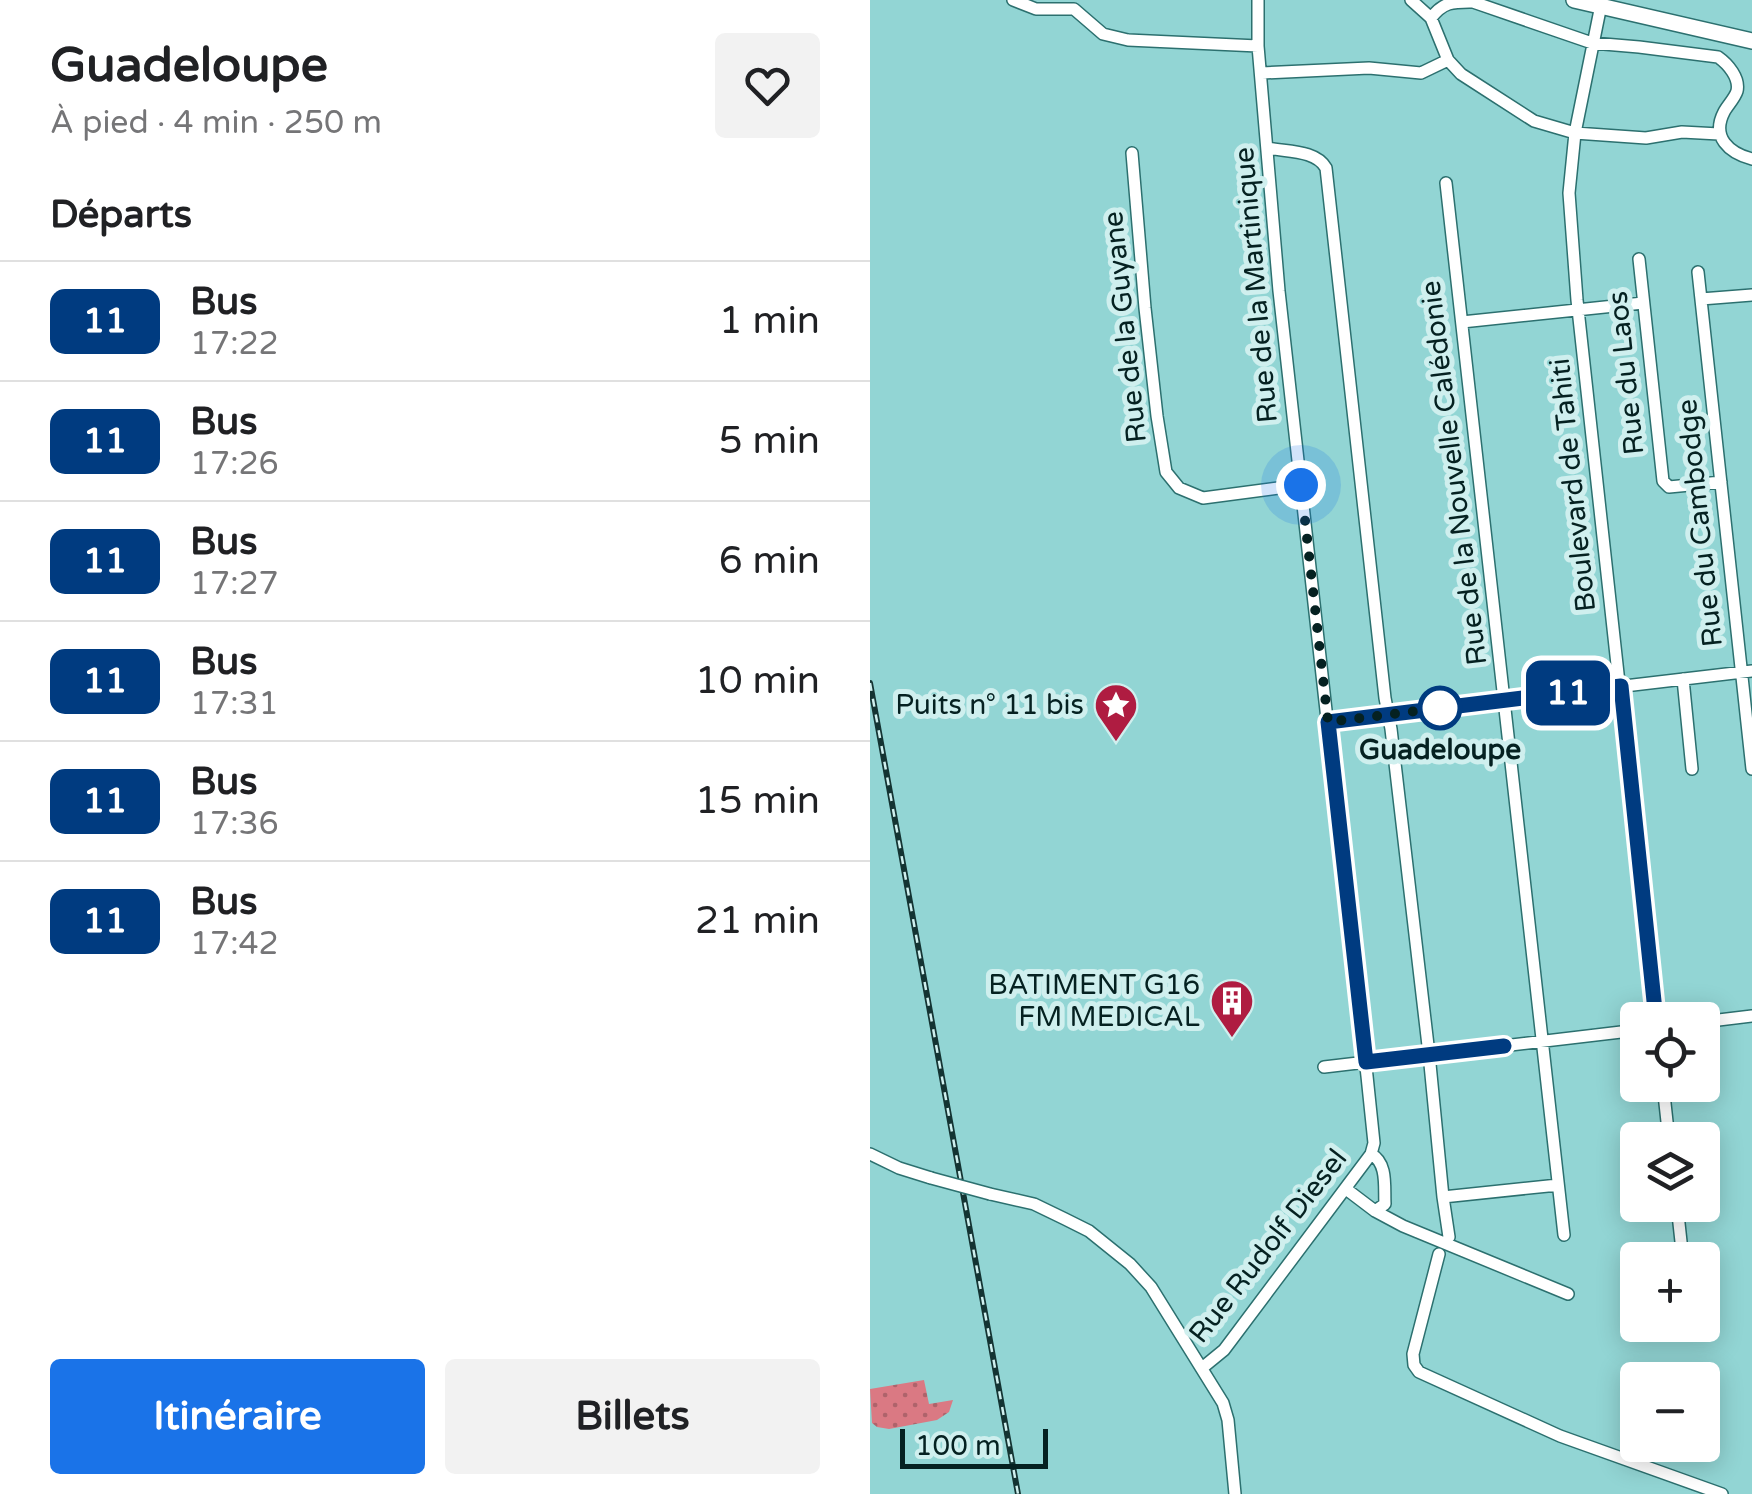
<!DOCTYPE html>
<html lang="fr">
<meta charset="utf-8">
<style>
:root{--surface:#fff;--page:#f2f2f2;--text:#202124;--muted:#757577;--line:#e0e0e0;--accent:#1a73e8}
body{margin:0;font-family:"Varela Round",sans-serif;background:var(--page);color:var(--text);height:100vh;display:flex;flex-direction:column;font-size:38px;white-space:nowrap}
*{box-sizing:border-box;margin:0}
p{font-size:32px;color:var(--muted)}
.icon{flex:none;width:55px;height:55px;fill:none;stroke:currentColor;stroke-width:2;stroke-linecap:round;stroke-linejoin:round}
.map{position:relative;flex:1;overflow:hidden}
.panel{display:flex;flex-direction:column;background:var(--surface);width:870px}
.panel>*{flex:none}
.badge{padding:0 20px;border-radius:15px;font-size:35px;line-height:65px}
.tools{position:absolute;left:750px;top:1002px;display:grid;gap:20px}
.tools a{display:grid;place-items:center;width:100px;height:100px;border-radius:10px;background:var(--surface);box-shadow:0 5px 25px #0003;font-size:50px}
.scale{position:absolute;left:30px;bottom:25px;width:148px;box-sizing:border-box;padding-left:10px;border:5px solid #052121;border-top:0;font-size:28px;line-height:35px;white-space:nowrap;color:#052121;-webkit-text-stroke:8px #cfefee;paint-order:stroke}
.you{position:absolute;width:50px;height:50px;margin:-25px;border:8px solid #fff;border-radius:50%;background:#1a73e8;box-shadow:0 0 0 15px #1a73e833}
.map>.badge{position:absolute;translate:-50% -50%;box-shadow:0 0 0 5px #fff}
h2{padding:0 50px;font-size:38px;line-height:90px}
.round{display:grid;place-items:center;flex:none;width:105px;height:105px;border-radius:10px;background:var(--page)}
.overview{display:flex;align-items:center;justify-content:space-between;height:170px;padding:0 50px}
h1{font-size:48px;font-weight:800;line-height:75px}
.button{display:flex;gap:20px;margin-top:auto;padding:20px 50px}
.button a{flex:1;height:115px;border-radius:10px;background:var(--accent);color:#fff;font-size:40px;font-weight:800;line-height:115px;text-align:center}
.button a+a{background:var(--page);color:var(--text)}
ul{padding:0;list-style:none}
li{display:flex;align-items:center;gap:30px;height:120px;padding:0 50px;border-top:2px solid var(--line)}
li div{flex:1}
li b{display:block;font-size:38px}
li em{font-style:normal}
li .badge{min-width:110px;font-weight:700;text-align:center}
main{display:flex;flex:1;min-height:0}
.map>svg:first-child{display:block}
</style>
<main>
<section class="panel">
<div class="overview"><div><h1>Guadeloupe</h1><p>À pied · 4 min · 250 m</p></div><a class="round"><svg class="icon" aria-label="heart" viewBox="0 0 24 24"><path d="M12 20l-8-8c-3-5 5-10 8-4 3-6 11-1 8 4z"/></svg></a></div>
<h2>Départs</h2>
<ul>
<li><span class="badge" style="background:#003b80;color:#fff">11</span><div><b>Bus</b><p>17:22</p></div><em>1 min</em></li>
<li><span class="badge" style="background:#003b80;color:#fff">11</span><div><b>Bus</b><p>17:26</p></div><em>5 min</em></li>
<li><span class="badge" style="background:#003b80;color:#fff">11</span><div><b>Bus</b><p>17:27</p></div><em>6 min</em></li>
<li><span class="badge" style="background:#003b80;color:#fff">11</span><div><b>Bus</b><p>17:31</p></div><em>10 min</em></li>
<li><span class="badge" style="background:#003b80;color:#fff">11</span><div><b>Bus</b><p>17:36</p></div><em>15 min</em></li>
<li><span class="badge" style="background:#003b80;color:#fff">11</span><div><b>Bus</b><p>17:42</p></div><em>21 min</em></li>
</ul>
<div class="button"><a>Itinéraire</a><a>Billets</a></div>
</section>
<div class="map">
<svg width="882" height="1494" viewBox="0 0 882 1494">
<defs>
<pattern id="grass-dots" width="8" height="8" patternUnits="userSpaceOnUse" patternTransform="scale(2.5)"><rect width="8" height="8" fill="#da7983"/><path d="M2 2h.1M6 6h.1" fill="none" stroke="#af636b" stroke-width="1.8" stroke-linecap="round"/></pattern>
</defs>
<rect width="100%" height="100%" fill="#92d5d4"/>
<path fill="url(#grass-dots)" d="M54 1380 59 1404 83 1400 79 1412 67 1420 19 1429 7 1427 2 1423 0 1389Z"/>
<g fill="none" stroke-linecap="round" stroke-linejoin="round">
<g stroke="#2c706f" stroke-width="14">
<path id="minor" d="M143 0 166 9H204L233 34 258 40 388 46
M388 0V46L409 291 497 1076 504 1143 501 1154C518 1163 514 1187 515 1204L505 1211
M541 0 561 18 578 60 591 74 664 121 705 133 776 138 812 132 849 134
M731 5 705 133 699 193 707 300 786 1020
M561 18C574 1 584 2 603 2L722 43 769 47 848 57C858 64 870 78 867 91 865 98 857 106 854 112 841 137 859 153 882 159
M392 73 499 68 551 73 578 60
M398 148C417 152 446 150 456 168L515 698 521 729 559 1054 573 1197 579 1237
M262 153 275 308 287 416 296 472 309 488 333 498 431 485
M576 183 694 1235
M769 259 793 481 799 487 851 482
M828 272 882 769
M831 299 882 295
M592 322 773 303
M813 679 822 769
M458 721 882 671
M832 1022 882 1016
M454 1067 768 1030
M793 1085 799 1140
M0 1154 29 1168 61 1178
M476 1189 505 1211 533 1226 698 1294
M120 1194 164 1204 195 1219 219 1231 260 1264 281 1287 353 1403 358 1420 365 1494
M573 1197 688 1185
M807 1205 813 1260
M569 1254 543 1354 544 1365 549 1372 690 1436 852 1494
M332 1368 354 1350 501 1154"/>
</g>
<g stroke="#2c706f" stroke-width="18">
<path id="secondary" d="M704 0 882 41"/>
</g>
<use href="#minor" stroke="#fff" stroke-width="11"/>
<use href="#secondary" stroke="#fff" stroke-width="15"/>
<g stroke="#143433" stroke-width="6">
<path id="rail" d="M0 683 148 1494"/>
</g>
<use href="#rail" stroke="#cfefee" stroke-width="2.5" stroke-dasharray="8" stroke-linecap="butt"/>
<g stroke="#2c706f" stroke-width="14" stroke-linecap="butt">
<path id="minor-bridge" d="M61 1178 120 1194"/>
</g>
<use href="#minor-bridge" stroke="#fff" stroke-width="11"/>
</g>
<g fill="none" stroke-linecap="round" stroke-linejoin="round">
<g stroke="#fff" stroke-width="22">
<path id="line" d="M634 1046 496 1062 458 722 751 686 786 1020"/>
</g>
<use href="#line" stroke="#003b80" stroke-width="15"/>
<path stroke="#052121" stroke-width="10" stroke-dasharray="0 18" d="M431 485 458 722 580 707 570 708"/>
</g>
<defs>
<g id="sight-pin" transform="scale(2.25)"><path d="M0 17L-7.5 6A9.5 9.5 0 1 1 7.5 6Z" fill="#af1c41" stroke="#cfefee"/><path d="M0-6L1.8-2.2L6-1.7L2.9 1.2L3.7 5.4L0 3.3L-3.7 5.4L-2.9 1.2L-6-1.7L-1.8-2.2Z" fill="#fff"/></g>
<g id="building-pin" transform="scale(2.25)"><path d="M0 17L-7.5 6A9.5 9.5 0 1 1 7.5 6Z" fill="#af1c41" stroke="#cfefee"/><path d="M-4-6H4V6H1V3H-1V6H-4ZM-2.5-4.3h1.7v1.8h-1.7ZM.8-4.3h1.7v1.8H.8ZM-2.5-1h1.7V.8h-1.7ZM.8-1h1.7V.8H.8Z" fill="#fff"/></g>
</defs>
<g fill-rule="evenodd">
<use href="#sight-pin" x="246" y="705"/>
<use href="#building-pin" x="362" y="1001"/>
</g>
<circle fill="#fff" stroke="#003b80" stroke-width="5" cx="570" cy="708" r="20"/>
<g text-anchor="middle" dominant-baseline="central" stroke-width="10" stroke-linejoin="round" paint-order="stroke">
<g font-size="28" fill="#052121" stroke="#cfefee">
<text transform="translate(386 285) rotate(-95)">Rue de la Martinique</text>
<text transform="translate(255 327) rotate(-96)">Rue de la Guyane</text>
<text transform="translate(756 373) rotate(-96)">Rue du Laos</text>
<text transform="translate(584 473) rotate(-97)">Rue de la Nouvelle Calédonie</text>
<text transform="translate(703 485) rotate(-96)">Boulevard de Tahiti</text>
<text transform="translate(830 523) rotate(-96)">Rue du Cambodge</text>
<text transform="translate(398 1246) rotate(-52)">Rue Rudolf Diesel</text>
</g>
<g font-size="28" fill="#052121" stroke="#cfefee" text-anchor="end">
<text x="214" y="705">Puits n° 11 bis</text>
<text x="330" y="985">BATIMENT G16<tspan x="330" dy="32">FM MEDICAL</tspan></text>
</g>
<g font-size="28" font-weight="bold" fill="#052121" stroke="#cfefee">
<text x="570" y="750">Guadeloupe</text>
</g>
</g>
</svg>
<div class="tools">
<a><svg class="icon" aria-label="locate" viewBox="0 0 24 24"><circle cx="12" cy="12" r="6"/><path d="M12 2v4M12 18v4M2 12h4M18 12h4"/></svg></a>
<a><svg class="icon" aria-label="layers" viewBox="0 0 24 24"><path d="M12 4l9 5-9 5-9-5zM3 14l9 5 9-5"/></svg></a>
<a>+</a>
<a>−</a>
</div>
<div class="scale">100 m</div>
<div class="you" style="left:431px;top:485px"></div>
<b class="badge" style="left:698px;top:693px;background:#003b80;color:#fff">11</b>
</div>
</main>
